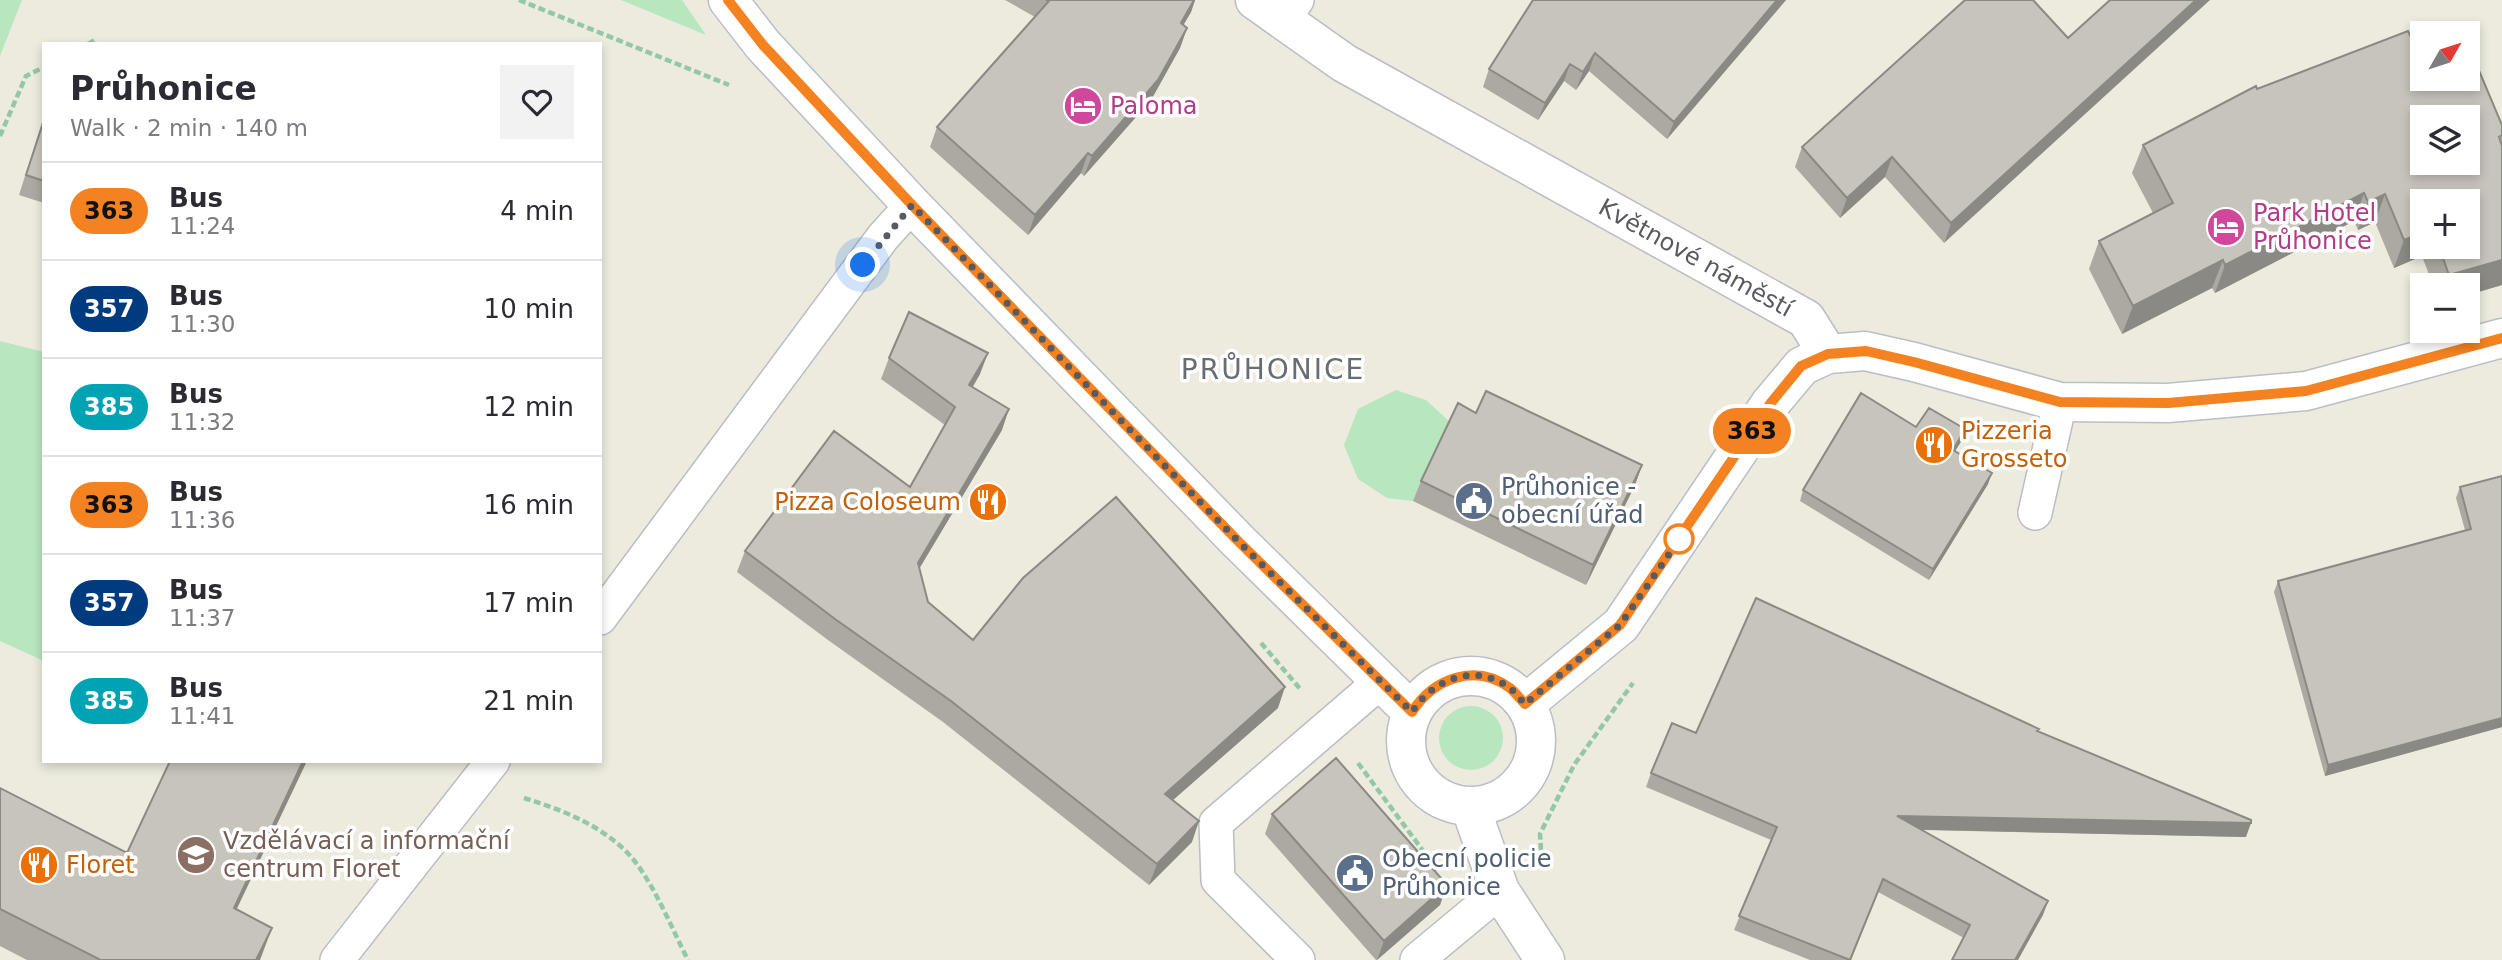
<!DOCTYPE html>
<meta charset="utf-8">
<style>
:root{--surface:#fff;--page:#f2f2f3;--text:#2b2b33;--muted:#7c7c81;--line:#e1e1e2}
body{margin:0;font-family:"DejaVu Sans",sans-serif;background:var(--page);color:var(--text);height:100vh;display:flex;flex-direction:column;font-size:26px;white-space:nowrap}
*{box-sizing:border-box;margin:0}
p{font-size:23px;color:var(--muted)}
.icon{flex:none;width:38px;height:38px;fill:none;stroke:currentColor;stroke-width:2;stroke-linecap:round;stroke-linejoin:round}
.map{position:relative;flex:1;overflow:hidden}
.panel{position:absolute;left:42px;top:42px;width:560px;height:721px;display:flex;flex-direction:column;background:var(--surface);border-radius:0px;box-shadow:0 4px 10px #0003}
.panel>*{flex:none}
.badge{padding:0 14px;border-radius:23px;font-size:24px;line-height:46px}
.needle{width:46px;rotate:51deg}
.controls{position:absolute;left:2410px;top:21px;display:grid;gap:14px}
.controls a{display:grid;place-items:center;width:70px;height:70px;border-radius:0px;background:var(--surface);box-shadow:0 4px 10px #0003;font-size:35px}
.you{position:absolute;width:35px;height:35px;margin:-18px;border:5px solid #fff;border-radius:50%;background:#1a73e8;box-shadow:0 0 0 10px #1a73e833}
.map>.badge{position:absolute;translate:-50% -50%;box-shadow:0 0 0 4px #fff}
.round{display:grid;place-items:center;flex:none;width:74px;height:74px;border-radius:0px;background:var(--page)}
.overview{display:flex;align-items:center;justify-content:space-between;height:119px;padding:0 28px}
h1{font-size:33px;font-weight:700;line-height:52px}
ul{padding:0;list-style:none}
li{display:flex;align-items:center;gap:21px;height:98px;padding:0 28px;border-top:2px solid var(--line)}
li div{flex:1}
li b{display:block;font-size:26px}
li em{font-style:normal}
li .badge{min-width:77px;font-weight:700;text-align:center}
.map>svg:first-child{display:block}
</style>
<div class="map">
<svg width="2502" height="960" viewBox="0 0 2502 960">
<rect width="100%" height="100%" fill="#ecebde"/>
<path fill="#b8e6be" d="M0 0H22L0 56Z
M621 0H682L706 35Z
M0 341 44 352V661L0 641Z
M1396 390 1426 400 1451 423 1413 501 1387 498 1358 479 1344 445 1358 409Z
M1439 738a32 32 0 1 1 64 0a32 32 0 1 1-64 0Z"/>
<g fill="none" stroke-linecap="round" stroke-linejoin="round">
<g stroke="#bcbdc4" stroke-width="36">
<path id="lane" d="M1282 21 1297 0
M2035 513 2060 402
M600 618 883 237 912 205
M337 960 493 761
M1298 960 1218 880 1216 823 1380 682
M1417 960 1500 891"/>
</g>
<g stroke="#bcbdc4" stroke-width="41">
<g id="street">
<path id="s1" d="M1255 0 1344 63 1806 319 1828 354"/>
</g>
</g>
<g stroke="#bbbec6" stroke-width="41">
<path id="secondary" d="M728 0 763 45 912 205 1237 540 1412 712
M1406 741a65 65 0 1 1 130 0a65 65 0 1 1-130 0Z
M1525 704 1621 625 1770 404 1802 366 1828 354 1865 351 1914 362 2060 402 2168 403 2306 391 2502 338
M1470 806 1500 891 1545 960"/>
</g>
<path stroke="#92c7a8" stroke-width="4.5" stroke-dasharray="7 3.5" stroke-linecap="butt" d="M519 0 729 85
M88 44 95 40
M0 136 26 76 44 67
M1261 643 1301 690
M1358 763 1438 871
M524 798C563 810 606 827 633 859 656 888 671 927 688 960
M1541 850 1540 834 1574 765 1633 683"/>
<use href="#lane" stroke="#fff" stroke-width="33"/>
<use href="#street" stroke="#fff" stroke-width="38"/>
<use href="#secondary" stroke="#fff" stroke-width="38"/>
</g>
<path fill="#aba9a1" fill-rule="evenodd" d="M1005 0H1195L1191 12 1183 25 1187 28 1180 48 1151 100 1084 176 1081 173 1028 235 930 147 937 127 1035 17Z
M1786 0 1667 139 1589 71 1576 90 1564 81 1538 120 1483 87 1489 69Z
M2033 0 1944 243 1885 177 1840 218 1795 167 1802 147Z
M2422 79 2502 125V285L2468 295V285H2433L2422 256 2394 268 2375 222 2358 230 2354 221 2215 293 2212 288 2122 334 2089 269 2099 241 2153 213 2132 173 2143 145 2257 89ZM2422 201 2468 247H2422Z
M44 116V203L19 195Z
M889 358 980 374 973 387 1002 430 919 569 928 602 973 640 1278 708 1173 800 1192 842 1149 885 943 722 828 640 737 572 745 551 910 487 945 425 881 379Z
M1476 413 1642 465 1635 485 1586 585 1413 501 1421 481Z
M1916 427 1962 440 1955 451 1988 484 1929 580 1800 501 1803 490Z
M2502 476V727L2325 776 2274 592 2278 581 2465 530 2456 498 2460 487Z
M2038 732 2246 837 1922 830 2043 915 1964 938 1878 892 1851 960H1810L1734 930 1771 840 1646 787 1651 773 1696 733Z
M0 788 236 910 260 960H27L0 946Z
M1272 814 1447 885 1440 905 1377 960H1376L1265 834Z"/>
<path fill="#8b8983" d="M1194 0H1195L1191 12 1173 43 1181 23Z
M1777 0H1786L1667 139 1674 122Z
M2196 0H2210L1944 243 1951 223Z
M1187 28 1180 48 1151 100 1084 176 1092 156Z
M1595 53 1589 71 1576 90 1583 72Z
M1570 64 1564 81 1538 120 1545 103Z
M1088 153 1081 173 1028 235 1035 215Z
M1892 157 1885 177 1840 218 1847 198Z
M2364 193 2354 221 2215 293 2225 265Z
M2385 194 2375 222 2358 230 2368 202Z
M2422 233V247H2426L2422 256 2394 268 2404 240Z
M2223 260 2212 288 2122 334 2133 306Z
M2502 260V285L2468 295V285H2445L2449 275Z
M988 353 980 374 961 405 969 385Z
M1009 409 1002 430 910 584 918 563Z
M1965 429 1962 440 1949 461 1953 450Z
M1642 465 1635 485 1586 585 1593 565Z
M1992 473 1988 484 1929 580 1933 569Z
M1285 687 1278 708 1157 814 1165 794Z
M2502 718V727L2325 776 2328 765Z
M303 761H307L222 940 234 908Z
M1897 816 2251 823 2246 837 1892 829Z
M1199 821 1192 842 1149 885 1157 864Z
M1447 885 1440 905 1377 960 1384 941Z
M2048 901 2043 915 2018 960H2015Z
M272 928 260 960H256Z"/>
<path fill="#c7c4bb" stroke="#8b8983" stroke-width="2" fill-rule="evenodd" d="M1046 0H1194L1181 23 1187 28 1158 80 1092 156 1088 153 1035 215 937 127 1049 1Z
M1533 0H1777L1674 122 1595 53 1583 72 1570 64 1545 103 1489 69Z
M1965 0H2033L2068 38 2110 0H2196L1951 223 1892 157 1847 198 1802 147Z
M2408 31 2422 59V79H2468V64L2475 61 2502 125V135L2499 137 2502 146V260L2449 275 2439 247H2468V201H2422V233L2404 240 2385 194 2368 202 2364 193 2225 265 2223 260 2133 306 2099 241 2173 203 2143 145 2256 86 2257 89ZM2422 117H2468V163H2422Z
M44 120V181L26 175Z
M909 312 988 353 969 385 1009 409 918 563 928 602 973 640 1023 578 1116 497 1285 687 1165 794 1199 821 1157 864 951 701 835 619 745 551 834 431 910 487 955 407 889 358Z
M1486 391 1642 465 1593 565 1421 481 1458 403 1476 413Z
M1861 393 1916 427 1929 408 1965 429 1953 450 1992 473 1933 569 1803 490Z
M2502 476V718L2328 765 2278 581 2471 529 2460 487Z
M1756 598 2039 729 2037 731 2251 820V823L1897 816 2048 901 2015 960H1952L1970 925 1883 879 1850 960 1739 916 1777 827 1651 773 1672 723 1696 733Z
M1336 758 1447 885 1384 941 1272 814Z
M170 761H303L234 908 272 928 256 960H99V959L0 909V788L127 853Z"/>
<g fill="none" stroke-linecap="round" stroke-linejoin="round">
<g stroke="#fff" stroke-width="16">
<path id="line" d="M728 0 763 45 912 205 1237 540 1412 712C1433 679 1475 662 1510 688 1515 692 1520 699 1525 704L1620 625 1770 404 1801 366 1828 354 1866 351 1914 362 2060 402 2168 403 2306 391 2502 338"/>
</g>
<use href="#line" stroke="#f58220" stroke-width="10"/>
<path stroke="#585a61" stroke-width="7" stroke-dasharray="0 12.6" d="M863 265 912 205 1237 540 1412 712C1433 679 1475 662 1510 688 1515 692 1520 699 1525 704L1620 625 1681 537 1679 539"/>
</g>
<defs>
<g id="hotel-disc" transform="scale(2.0125)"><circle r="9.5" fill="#d1479c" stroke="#fff"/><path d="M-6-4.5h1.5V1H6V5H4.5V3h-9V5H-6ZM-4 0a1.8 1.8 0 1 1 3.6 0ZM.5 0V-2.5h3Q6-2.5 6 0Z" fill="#fff"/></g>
<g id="restaurant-disc" transform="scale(2.0125)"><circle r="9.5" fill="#e8710a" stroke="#fff"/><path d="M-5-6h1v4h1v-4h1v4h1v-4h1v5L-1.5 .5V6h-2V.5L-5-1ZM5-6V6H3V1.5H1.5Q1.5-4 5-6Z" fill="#fff"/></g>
<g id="civic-disc" transform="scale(2.0125)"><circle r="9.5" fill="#5c6f8a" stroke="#fff"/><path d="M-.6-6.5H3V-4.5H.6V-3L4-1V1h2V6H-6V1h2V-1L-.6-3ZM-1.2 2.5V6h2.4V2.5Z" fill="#fff"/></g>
<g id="school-disc" transform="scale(2.0125)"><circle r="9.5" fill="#8d6e63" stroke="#fff"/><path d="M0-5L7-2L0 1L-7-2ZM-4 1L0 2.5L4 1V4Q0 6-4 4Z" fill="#fff"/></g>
</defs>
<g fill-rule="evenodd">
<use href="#hotel-disc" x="1083" y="106"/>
<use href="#hotel-disc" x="2226" y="227"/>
<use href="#restaurant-disc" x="1934" y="445"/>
<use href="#civic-disc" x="1474" y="501"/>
<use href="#restaurant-disc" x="988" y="502"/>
<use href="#school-disc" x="196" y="855"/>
<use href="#restaurant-disc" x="39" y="865"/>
<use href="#civic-disc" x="1355" y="873"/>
</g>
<circle fill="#fff" stroke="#f58220" stroke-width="3.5" cx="1679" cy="539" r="14"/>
<g text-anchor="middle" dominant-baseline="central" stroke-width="7" stroke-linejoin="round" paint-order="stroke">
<g font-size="24" fill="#b23c85" stroke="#fff" text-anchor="start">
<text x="1110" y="106">Paloma</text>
<text x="2253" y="213">Park Hotel<tspan x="2253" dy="28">Průhonice</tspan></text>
</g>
<g font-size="24" fill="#585a61" stroke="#fff">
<text stroke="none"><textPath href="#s1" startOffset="511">Květnové náměstí</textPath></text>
</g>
<g font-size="24" fill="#c56008" stroke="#fff" text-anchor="start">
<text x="1961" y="431">Pizzeria<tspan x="1961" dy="28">Grosseto</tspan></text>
<text x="961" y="502" text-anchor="end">Pizza Coloseum</text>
<text x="66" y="865">Floret</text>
</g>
<g font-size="24" fill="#4e5e75" stroke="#fff" text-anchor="start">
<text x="1501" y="487">Průhonice -<tspan x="1501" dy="28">obecní úřad</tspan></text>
<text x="1382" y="859">Obecní policie<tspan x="1382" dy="28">Průhonice</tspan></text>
</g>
<g font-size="24" fill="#785e54" stroke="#fff" text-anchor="start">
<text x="223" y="841">Vzdělávací a informační<tspan x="223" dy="28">centrum Floret</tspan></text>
</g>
<g font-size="28" letter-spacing="2" fill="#686c73" stroke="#fff">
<text x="1273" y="369">PRŮHONICE</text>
</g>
</g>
</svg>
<div class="controls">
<a><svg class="needle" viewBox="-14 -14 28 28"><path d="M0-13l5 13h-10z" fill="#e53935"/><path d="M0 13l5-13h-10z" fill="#7c7c81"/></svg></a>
<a><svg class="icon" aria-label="layers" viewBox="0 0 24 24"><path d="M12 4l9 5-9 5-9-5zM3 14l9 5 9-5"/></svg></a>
<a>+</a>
<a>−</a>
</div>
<div class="you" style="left:863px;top:265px"></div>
<b class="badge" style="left:1752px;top:431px;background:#f58220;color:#111">363</b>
<section class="panel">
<div class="overview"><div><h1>Průhonice</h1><p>Walk · 2 min · 140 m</p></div><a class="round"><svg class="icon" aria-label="heart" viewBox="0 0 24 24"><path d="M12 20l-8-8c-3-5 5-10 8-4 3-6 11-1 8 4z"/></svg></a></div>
<ul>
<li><span class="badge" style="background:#f58220;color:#111">363</span><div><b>Bus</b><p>11:24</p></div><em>4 min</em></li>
<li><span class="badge" style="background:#003b80;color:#fff">357</span><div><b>Bus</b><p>11:30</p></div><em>10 min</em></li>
<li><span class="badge" style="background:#00a3b4;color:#fff">385</span><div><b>Bus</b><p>11:32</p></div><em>12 min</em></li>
<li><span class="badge" style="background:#f58220;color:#111">363</span><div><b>Bus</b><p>11:36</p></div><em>16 min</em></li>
<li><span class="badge" style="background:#003b80;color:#fff">357</span><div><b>Bus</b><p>11:37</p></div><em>17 min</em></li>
<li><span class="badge" style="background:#00a3b4;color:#fff">385</span><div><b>Bus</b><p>11:41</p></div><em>21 min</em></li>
</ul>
</section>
</div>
